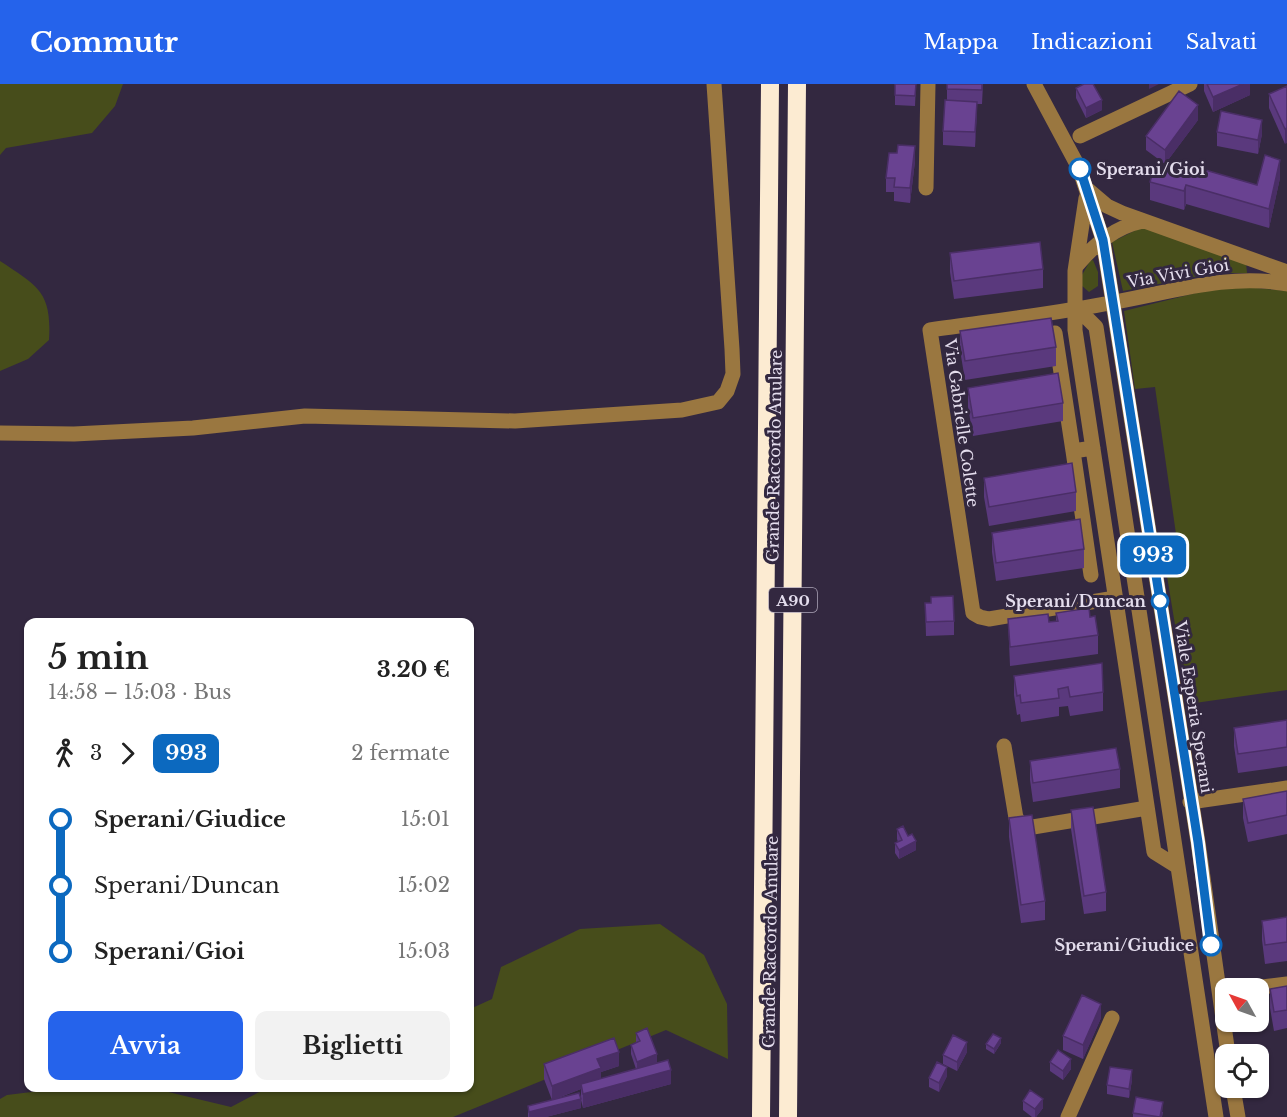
<!DOCTYPE html>
<html lang="it">
<meta charset="utf-8">
<style>
:root{--surface:#fff;--page:#f2f2f2;--text:#222;--muted:#767676;--accent:#2563eb}
body{margin:0;font-family:"Libre Baskerville",serif;background:var(--page);color:var(--text);height:100vh;display:flex;flex-direction:column;font-size:22px;white-space:nowrap}
*{box-sizing:border-box;margin:0}
p{font-size:20px;color:var(--muted)}
.icon{flex:none;width:33px;height:33px;fill:none;stroke:currentColor;stroke-width:2;stroke-linecap:round;stroke-linejoin:round}
.map{position:relative;flex:1;overflow:hidden}
.details{position:absolute;left:24px;top:534px;width:450px;height:474px;display:flex;flex-direction:column;background:var(--surface);border-radius:12px;box-shadow:0 2px 4px #0004}
.details>*{flex:none}
.badge{padding:0 12px;border-radius:9px;font-size:21px;line-height:39px}
.needle{width:39px;rotate:310deg}
.tools{position:absolute;left:1215px;top:894px;display:grid;gap:12px}
.tools a{display:grid;place-items:center;width:54px;height:54px;border-radius:12px;background:var(--surface);box-shadow:0 2px 4px #0004;font-size:30px}
.map>.badge{position:absolute;translate:-50% -50%;box-shadow:0 0 0 3px #fff}
.legs{display:flex;align-items:center;gap:9px;height:66px;padding:0 24px;font-size:20px}
.legs p{margin-inline-start:auto}
.head{display:flex;align-items:center;justify-content:space-between;height:102px;padding:0 24px}
h1{font-size:33px;font-weight:700;line-height:45px}
.button{display:flex;gap:12px;margin-top:auto;padding:12px 24px}
.button a{flex:1;height:69px;border-radius:12px;background:var(--accent);color:#fff;font-size:24px;font-weight:700;line-height:69px;text-align:center}
.button a+a{background:var(--page);color:var(--text)}
ul{padding:0 24px;list-style:none}
li{display:flex;align-items:center;gap:21px;height:66px;font-size:22px}
li i{display:grid;place-items:center;width:9px;height:100%;margin:0 8px;background:currentColor}
li i::after{content:'';width:15px;height:15px;margin:-8px;border:4px solid;border-radius:50%;background:var(--surface)}
li p{margin-inline-start:auto}
li:first-child i{background:linear-gradient(#0000 50%,currentColor 0)}
li:last-child i{background:linear-gradient(currentColor 50%,#0000 0)}
header{display:flex;align-items:center;gap:36px;box-sizing:border-box;height:84px;padding:0 30px;background:var(--accent);color:#fff}
header strong{font-size:28px}
nav{display:flex;gap:33px;margin-inline-start:auto;font-size:21px}
.map>svg:first-child{display:block}
</style>
<header>
<strong>Commutr</strong>
<nav><a>Mappa</a><a>Indicazioni</a><a>Salvati</a></nav>
</header>
<div class="map">
<svg width="1287" height="1033" viewBox="0 0 1287 1033">
<rect width="100%" height="100%" fill="#332840"/>
<path fill="#474d1b" d="M0 0H123L115 22 92 49 6 64 0 71Z
M1153 143 1246 179 1247 189H1214L1123 207 1112 158 1140 144Z
M1093 176 1098 188V202L1089 208 1081 201 1082 191 1090 177Z
M0 177C38 202 52 208 49 256L28 275 0 287Z
M1236 202 1287 207V606L1188 620 1165 480 1180 478 1155 303 1135 305 1124 227 1216 204Z
M660 840 704 871 727 920 728 975 666 946 453 1033H0V1015L7 1011 64 1004 160 1006 231 1023 267 1004H470V925L492 915 501 883 580 845Z"/>
<g fill="none" stroke-linecap="round" stroke-linejoin="round">
<path stroke="#9a7740" stroke-width="15" d="M1034 0 1079 84 1103 156 1198 758 1228 970
M1080 52 1190 0
M926 104 928 0
M1087 105 1107 122 1122 129 1287 188
M1086 114 1075 187V246L1154 768 1178 783
M1077 181C1095 160 1115 143 1143 137
M1076 223 1096 243 1216 1033
M1055 249 1073 367
M0 349 74 350 193 344 305 332 515 337 682 326 718 318 727 307 733 290 732 265 714 0
M1091 491 1073 367 1093 364
M1115 514 989 535 980 533 973 529 930 246C992 237 1054 230 1115 218 1172 208 1229 189 1287 200
M1004 662 1016 734 1022 740 1033 743 1147 724
M1190 718 1287 704
M1253 904 1287 900
M1233 1004 1238 1033
M1068 1033 1112 934"/>
<path stroke="#fcebd2" stroke-width="18" d="M761 1033 770 0
M788 1033 797 0"/>
</g>
<path fill="#5a397d" fill-rule="evenodd" d="M895 0H916L915 22 895 21Z
M947 0H983L982 20H977L975 63 943 61V47L947 16Z
M1204 0H1250V11L1213 28 1204 7Z
M1287 2 1285 60 1269 24V10Z
M1076 4 1102 26 1086 34 1076 14Z
M1198 36 1165 80 1146 66V52Z
M1217 48 1262 50 1258 70 1217 62Z
M915 77 910 119 894 117V108H886V94Z
M1187 87 1257 101 1280 94 1269 144 1186 120 1184 126 1150 116V98L1170 88Z
M950 169 1043 185V204L954 215 950 188Z
M960 247 1056 263V282L965 296 960 266Z
M968 304 1063 319V337L973 352 968 323Z
M984 394 1076 408V427L989 442 984 413Z
M992 449 1084 465V484L996 497 992 468Z
M925 519H931L954 537V551L926 552Z
M1056 529 1090 533 1098 551V570L1010 582 1008 535 1049 538 1056 537Z
M1014 592 1103 608V627L1070 632 1068 622 1059 623V632L1021 638 1020 630 1017 631 1014 611Z
M1287 636V682L1238 689 1234 662V644Z
M1030 677 1120 685V704L1033 718 1030 696Z
M1287 707V750L1248 758 1243 734V715Z
M1071 726 1106 808V827L1084 830 1071 745Z
M1009 734 1045 817V836L1021 839 1009 753Z
M897 745 916 766 899 775 895 769V759L898 758 897 755Z
M1287 833V877L1265 880 1262 856V837Z
M1287 902V944L1274 947 1270 924V905Z
M1101 934 1083 975 1063 966V952Z
M636 949 671 1000 583 1024 581 1016V1024L546 1033H528V1022L552 1016 544 995V980L619 982 601 988V995L636 985 631 970V961L636 959ZM581 1005V1014L553 1016Z
M1001 959 994 970 986 965V960Z
M967 968 957 987 943 980V971Z
M1050 978 1071 985 1063 996 1050 987Z
M947 992 939 1008 929 1003V994Z
M1132 996 1129 1014 1107 1010V1001Z
M1023 1017 1043 1024 1036 1033H1032L1023 1026Z
M1163 1028 1162 1033H1133V1029Z"/>
<path fill="#4a2e66" d="M1149 0H1159L1149 5Z
M1243 0H1250V11L1213 28V13Z
M1102 16V26L1086 34V24Z
M977 18V32L975 63V48Z
M1198 21V36L1165 80V66Z
M1262 36V50L1258 70V56Z
M1287 44V59L1285 60V45Z
M915 62V77L910 119V104Z
M1280 76V94L1269 144V125Z
M1186 101V120L1184 126V107Z
M916 757V766L899 775V766Z
M1101 920V934L1083 975V961Z
M1001 954V959L994 970V965Z
M967 958V968L957 987V978Z
M619 968V982L601 988V998L581 1000V1005L552 1016V1002L597 975Z
M657 970V979L637 987V978Z
M1071 975V985L1063 996V987Z
M947 983V992L939 1008V999Z
M671 986V1000L583 1024V1010Z
M1132 986V996L1129 1014V1005Z
M581 1015V1024L546 1033H529V1028Z
M1043 1015V1024L1036 1033H1035V1025Z
M1163 1018 1162 1033H1160Z"/>
<path fill="#694291" stroke="#4a2e66" stroke-width="1.5" d="M895 0H916L915 12 895 11Z
M947 0H982V6L947 5Z
M1084 0H1093L1102 16 1086 24 1076 4Z
M1207 0H1243L1213 13Z
M1287 2V44L1285 45 1269 10Z
M1179 7 1198 21 1165 66 1146 52Z
M945 16 977 18 975 48 943 47Z
M1221 27 1262 36 1258 56 1217 48Z
M898 61 915 62 910 104 894 103 895 94H886L889 69H897Z
M1265 71 1280 76 1269 125 1186 101 1184 107 1150 98 1154 84 1170 88 1172 82 1187 87 1188 81 1257 101Z
M1040 158 1043 185 954 197 950 169Z
M1051 234 1056 263 965 277 960 247Z
M1058 289 1063 319 973 334 968 304Z
M1072 379 1076 408 989 423 984 394Z
M1080 435 1084 465 996 479 992 449Z
M953 512 954 537 926 538 925 519H931V513Z
M1089 524 1090 533 1095 532 1098 551 1010 563 1008 535 1048 530 1049 538 1058 537 1056 529Z
M1102 579 1103 608 1070 613 1068 603 1058 605 1059 614 1021 619 1020 611 1017 612 1014 592Z
M1287 636V663L1238 670 1234 644Z
M1116 664 1120 685 1033 699 1030 677Z
M1287 707V731L1248 739 1243 715Z
M1093 723 1106 808 1084 812 1071 726Z
M1032 731 1045 817 1021 821 1009 734Z
M903 742 908 752 912 750 916 757 899 766 895 759 902 756 897 745Z
M1287 833V858L1265 861 1262 837Z
M1287 902V926L1274 928 1270 905Z
M1082 911 1101 920 1083 961 1063 952Z
M647 944 657 970 637 978 631 961 640 957 636 949Z
M993 950 1001 954 994 965 986 960Z
M953 951 967 958 957 978 943 971Z
M614 954 619 968 597 975 601 984 552 1002 544 980Z
M1058 966 1071 975 1063 987 1050 978Z
M668 976 671 986 583 1010 581 1000Z
M937 978 947 983 939 999 929 994Z
M1110 983 1132 986 1129 1005 1107 1001Z
M1030 1006 1043 1015 1035 1025 1023 1017Z
M579 1009 581 1015 529 1028 528 1022Z
M1136 1013 1163 1018 1160 1033 1133 1029Z"/>
<g fill="none" stroke-linecap="round" stroke-linejoin="round">
<g stroke="#fff" stroke-width="14">
<path id="line-1" d="M1080 85 1103 156 1114 225 1198 758 1211 861"/>
</g>
<use href="#line-1" stroke="#0c69bf" stroke-width="9"/>
</g>
<g fill="#fff" stroke="#0c69bf" stroke-width="3">
<circle cx="1080" cy="85" r="10"/>
<circle cx="1160" cy="517" r="8"/>
<circle cx="1211" cy="861" r="10"/>
</g>
<g text-anchor="middle" dominant-baseline="central" stroke-width="6" stroke-linejoin="round" paint-order="stroke">
<rect fill="#332840" stroke="#afa7b9" stroke-width="1.5" x="769" y="504" width="48" height="24" rx="4.5"/>
<g font-size="15" font-weight="bold" fill="#e4dded">
<text x="793" y="516">A90</text>
</g>
<g font-size="16" font-weight="bold" fill="#e4dded" stroke="#332840" text-anchor="end">
<text x="1096" y="85" text-anchor="start">Sperani/Gioi</text>
<text x="1146" y="517">Sperani/Duncan</text>
<text x="1194" y="861">Sperani/Giudice</text>
</g>
<g font-size="16" fill="#e4dded" stroke="#332840">
<text transform="translate(1178 189) rotate(-10)">Via Vivi Gioi</text>
<text transform="translate(962 339) rotate(82)">Via Gabrielle Colette</text>
<text transform="translate(774 372) rotate(-89)">Grande Raccordo Anulare</text>
<text transform="translate(1194 623) rotate(81)">Viale Esperia Sperani</text>
<text transform="translate(770 858) rotate(-89)">Grande Raccordo Anulare</text>
</g>
</g>
</svg>
<div class="tools">
<a><svg class="needle" viewBox="-14 -14 28 28"><path d="M0-13l5 13h-10z" fill="#e53935"/><path d="M0 13l5-13h-10z" fill="#767676"/></svg></a>
<a><svg class="icon" aria-label="locate" viewBox="0 0 24 24"><circle cx="12" cy="12" r="6"/><path d="M12 2v4M12 18v4M2 12h4M18 12h4"/></svg></a>
</div>
<b class="badge" style="left:1153px;top:471px;background:#0c69bf;color:#fff">993</b>
<section class="details">
<div class="head"><div><h1>5 min</h1><p>14:58 – 15:03 · Bus</p></div><b>3.20 €</b></div>
<div class="legs"><svg class="icon" aria-label="walk" viewBox="0 0 24 24"><circle cx="13" cy="4" r="2"/><path d="M13 8l-2 6 4 7M11 14l-3 7M7 12l3-4h3l4 4"/></svg>3<svg class="icon" aria-label="forward" viewBox="0 0 24 24"><path d="M9 5l7 7-7 7"/></svg><b class="badge" style="background:#0c69bf;color:#fff">993</b><p>2 fermate</p></div>
<ul>
<li><i style="color:#0c69bf"></i><b>Sperani/Giudice</b><p>15:01</p></li>
<li><i style="color:#0c69bf"></i><span>Sperani/Duncan</span><p>15:02</p></li>
<li><i style="color:#0c69bf"></i><b>Sperani/Gioi</b><p>15:03</p></li>
</ul>
<div class="button"><a>Avvia</a><a>Biglietti</a></div>
</section>
</div>
